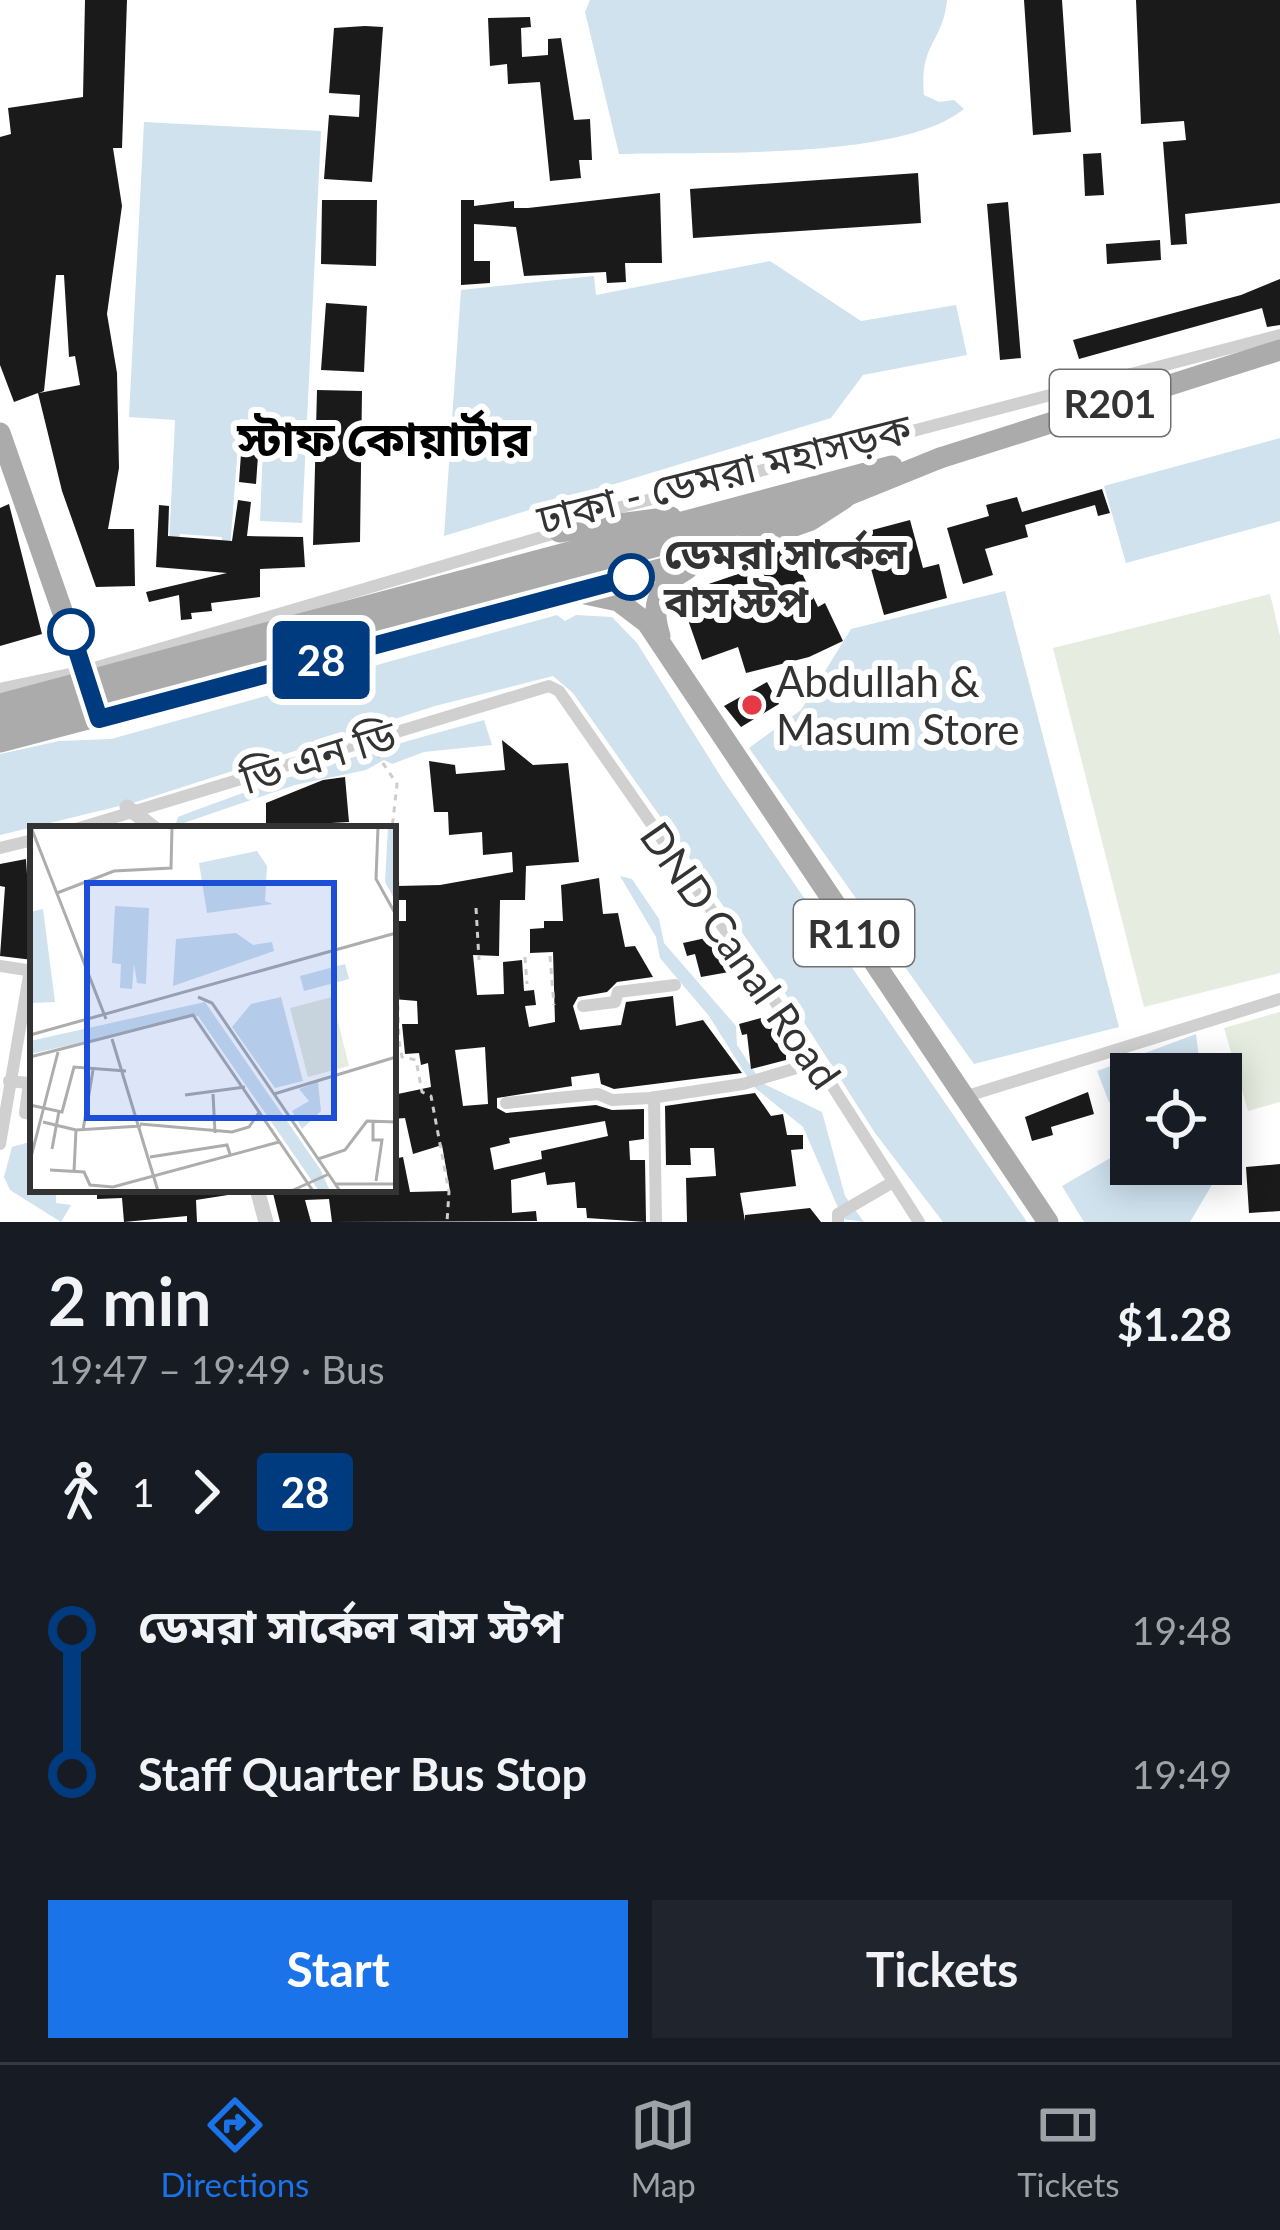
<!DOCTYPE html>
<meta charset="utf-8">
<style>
:root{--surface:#171b24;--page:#20242c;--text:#f1f3f6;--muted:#9ea1a6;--line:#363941;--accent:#1a73e8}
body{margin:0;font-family:Lato,"Noto Sans Bengali",sans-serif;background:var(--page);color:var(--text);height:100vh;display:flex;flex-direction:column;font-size:45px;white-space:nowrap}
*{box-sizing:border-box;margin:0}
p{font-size:39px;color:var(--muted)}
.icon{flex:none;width:66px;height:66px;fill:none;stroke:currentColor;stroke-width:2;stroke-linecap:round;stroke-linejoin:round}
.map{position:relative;height:1222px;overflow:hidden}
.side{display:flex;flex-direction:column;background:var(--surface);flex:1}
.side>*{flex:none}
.badge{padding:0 24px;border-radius:9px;font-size:42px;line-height:78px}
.fabs{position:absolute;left:1110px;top:1053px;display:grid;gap:24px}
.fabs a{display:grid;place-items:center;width:132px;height:132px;border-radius:0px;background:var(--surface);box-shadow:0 6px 30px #0003;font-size:60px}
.map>.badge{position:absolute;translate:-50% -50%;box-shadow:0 0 0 6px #fff}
.legs{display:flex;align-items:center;gap:18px;height:132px;padding:0 48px;font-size:39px}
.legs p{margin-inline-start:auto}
.headline{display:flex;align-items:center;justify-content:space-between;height:204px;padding:0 48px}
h1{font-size:66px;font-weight:700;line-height:90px}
.button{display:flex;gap:24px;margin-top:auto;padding:24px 48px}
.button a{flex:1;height:138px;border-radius:0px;background:var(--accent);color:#fff;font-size:48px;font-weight:700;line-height:138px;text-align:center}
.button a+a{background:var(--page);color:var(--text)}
ul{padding:0 48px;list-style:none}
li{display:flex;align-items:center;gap:42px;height:144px;font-size:45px}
li i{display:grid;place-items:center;width:18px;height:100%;margin:0 15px;background:currentColor}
li i::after{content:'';width:30px;height:30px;margin:-15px;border:9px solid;border-radius:50%;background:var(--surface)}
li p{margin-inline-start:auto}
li:first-child i{background:linear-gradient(#0000 50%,currentColor 0)}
li:last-child i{background:linear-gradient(currentColor 50%,#0000 0)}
.dock{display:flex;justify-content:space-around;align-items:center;height:168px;border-top:3px solid var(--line);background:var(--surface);font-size:33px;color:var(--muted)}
.dock a{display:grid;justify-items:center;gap:6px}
.dock .on{color:var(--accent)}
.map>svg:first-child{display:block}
</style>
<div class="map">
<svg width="1280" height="1222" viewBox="0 0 1280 1222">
<rect width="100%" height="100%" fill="#fff"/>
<path fill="#e6ecdf" d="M1270 594 1280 636V973L1144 1007 1053 648Z
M1280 1012V1102L1248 1111 1224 1028Z"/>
<path fill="#cfe2ee" d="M590 0H947C943 43 919 43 924 95L939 102 954 100 964 109C900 161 705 151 619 154L585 12Z
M144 122 321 131 302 523 260 521 264 421 240 419 230 549 222 548V537L180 534 178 545H169L175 420 129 417Z
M770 261 861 321 956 305 967 355 863 375 831 418 444 536 461 290 594 276 596 295Z
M1280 438V521L1126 563 1104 486Z
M1005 591 1119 1027 974 1064 749 748 801 710 851 629Z
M557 615 565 621 576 615 612 617 637 643 723 780 1027 1222H943L875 1133 791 1002 573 693 553 676 435 706 136 802 0 835V754L59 741 111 739Z
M484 720 492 745 424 752 392 764 384 760 366 770 295 785 175 826 178 817C278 778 380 748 484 720Z
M620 876 632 879 659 919 664 943 736 1026 737 1045 762 1083 822 1112 845 1196 864 1222 843 1219 803 1127 753 1086 709 1016 660 958 656 937Z
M1196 1034 1201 1074H1131V1117L1109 1102 1097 1071Z
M33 1141V1189H56V1203L71 1205 61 1222 10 1190 4 1177 12 1147Z
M1131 1146V1164H1211L1213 1183 1190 1222H1084L1062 1186Z"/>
<path fill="#1a1a1a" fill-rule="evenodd" d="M85 0H127L122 148H113L122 206 107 314 117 373 119 468 108 529H134L135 586 96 587 62 491 38 393 14 402 0 365V137L11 134 8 108 83 97ZM56 275H64L69 357 75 356 80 385 39 393 44 391Z
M1024 0H1062L1071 132 1033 135Z
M1136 0H1280V203L1185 214 1187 244 1171 245 1163 142 1186 140 1184 121 1141 124Z
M530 17 531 27 521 28 522 57 548 55V39L561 38 574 120 590 119 592 160H579L581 178 550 181 540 82 508 84 507 64 490 66 488 18Z
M365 26 383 27 372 182 324 179 329 115 359 117 360 95 329 93 334 28Z
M1101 153 1104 195 1085 196 1083 154Z
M918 173 921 223 693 238 690 189Z
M660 193 662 263H625L626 282 607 283 606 272 524 276 516 227 474 224V261H490V283L461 285V200H474V206L514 201V208H528Z
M322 200H377L376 266 321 264Z
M1008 202 1021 358 1000 360 987 204Z
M1160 240 1161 260 1107 264 1106 244Z
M1280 279V325L1267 327 1262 308 1079 359 1073 340 1241 295Z
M326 303 367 306 364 372 321 370Z
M317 390 362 391 360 542 313 545Z
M243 425 260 427 256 484 239 482Z
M1102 489 1110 513 1098 516 1095 505 1025 525 1028 537 985 549 993 575 963 584 947 528 989 516 986 505 1017 497 1022 512Z
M238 500 251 502 247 536 303 537 305 567 260 569V597L211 603 212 611 191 613 192 619 181 620 179 595 149 602 146 592 227 573 156 567 159 505 169 506 168 536 232 541Z
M9 504 42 634 0 646V508Z
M910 520 923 568 939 564 947 598 884 615 861 533Z
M789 546 818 607 825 603 843 641 809 657 746 673 738 647 702 660 679 594 768 564 765 557Z
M767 682 779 704 741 727 724 706Z
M502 740 533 765 568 763 579 862 526 866 525 900H500L499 956 473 955 477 995 504 994 503 962 522 960 524 991 534 990 536 1005 525 1006 529 1027 555 1022 553 952 530 953V929L544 928V921H563L561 885 599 878 603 914 618 913 625 947 635 946 653 977 617 982 607 992 578 997 573 1006 580 1030 621 1025 626 1002 673 996 676 1026 703 1020 742 1073 614 1089 601 1084 599 1073 571 1077 572 1086 497 1098V1108L506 1113 596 1105 612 1110 644 1109V1139L629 1141 630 1160H645L646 1222 587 1218 586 1208H577L575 1182 547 1185 545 1172 511 1180 512 1213 536 1211 537 1221 332 1222 329 1199 305 1200 311 1222H280L272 1189 392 1191 393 1159 403 1157 410 1192 450 1191 442 1145 413 1154 405 1118 393 1119V1095L431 1087 428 1063 421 1065 419 1053 405 1054 402 1024H418L417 1001 393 999V929L396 921H406V900H397V886L440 885 513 872 512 852 483 855 482 832 449 835 448 812H434L429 761 455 765 456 774 505 770ZM485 1047 488 1104 463 1106 455 1050ZM605 1121 608 1136 541 1151 542 1159 494 1170 490 1148 510 1143 509 1138Z
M345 777 349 822 314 824V829H266V803L323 780Z
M26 859 27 874H33V960L0 956 5 887 0 886V864Z
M715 936 740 970 701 977 695 954 687 956 683 943Z
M761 1018 763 1025 778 1024 786 1035V1060L751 1069 747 1034 742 1035 739 1024Z
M1088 1092 1094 1114 1051 1127 1053 1135 1032 1141 1025 1117Z
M755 1093 771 1116 783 1114 787 1135H803V1149L791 1150 796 1186 740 1193 745 1221V1215L810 1208 821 1222H687L686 1178 716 1176 714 1148H690L691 1165H666L665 1106Z
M1280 1164V1211L1249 1213 1246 1167Z
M97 1189H227L228 1195 196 1200 197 1222H187V1216L124 1222 122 1198 97 1199Z"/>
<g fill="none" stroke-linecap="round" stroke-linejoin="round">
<path stroke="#cdcdcd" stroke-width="3" stroke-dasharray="6 6" stroke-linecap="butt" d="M376 753 397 784 392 829
M393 849 399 1040 402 1057 416 1060 422 1092 431 1096 449 1192 447 1222
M476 908 479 960
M550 956 554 1005
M525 957 527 984"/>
<path stroke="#d0d0d0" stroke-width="12" d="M0 689 84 671 559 532 587 516 1280 335
M76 829 549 686 559 691 817 1062 919 1222
M0 848 33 840
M0 966 33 971
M583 1006 615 1002 618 992 675 985
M9 1081 29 1083 25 1113 33 1114
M654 1097 656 1222
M964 1097 1280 999
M506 1103 598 1094 612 1100 650 1098 743 1084 817 1062
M0 1144 30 970
M838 1222V1214L893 1182"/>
<path stroke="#d0d0d0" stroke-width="15" d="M127 807 155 829
M257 1189 266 1222"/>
<path stroke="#ababab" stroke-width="21" d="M0 433 93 699
M940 458 1280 350
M559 532 671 517
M585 594 618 601 647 623 1048 1222
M660 636C650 605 658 585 687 569
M0 742 714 555 811 520 845 498"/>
<path stroke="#ababab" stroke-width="21" d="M0 704 892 466
M0 723 851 494 940 458"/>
</g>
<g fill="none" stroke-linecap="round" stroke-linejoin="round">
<g stroke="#fff" stroke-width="27">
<path id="line-1" d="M71 632 99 719 631 577"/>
</g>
<use href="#line-1" stroke="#003b80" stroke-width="18"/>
</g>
<g fill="#fff" stroke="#003b80" stroke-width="6">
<circle cx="631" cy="577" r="21"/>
<circle cx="71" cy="632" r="21"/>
</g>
<circle fill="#e63946" stroke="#fff" stroke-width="4.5" cx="752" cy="705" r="12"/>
<g text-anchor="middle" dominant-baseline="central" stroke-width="12" stroke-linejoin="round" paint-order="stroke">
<g fill="#fff" stroke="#707070" stroke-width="3">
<rect x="1050" y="370" width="120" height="66" rx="9"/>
<rect x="794" y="900" width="120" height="66" rx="9"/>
</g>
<g font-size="39" font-weight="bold" fill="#333">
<text x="1110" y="403">R201</text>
<text x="854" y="933">R110</text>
</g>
<g font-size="42" fill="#333" stroke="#fff">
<text transform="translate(724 473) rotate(-14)">ঢাকা - ডেমরা মহাসড়ক</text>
<text transform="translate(318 756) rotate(-17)">ডি এন ডি</text>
<text transform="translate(741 955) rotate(55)">DND Canal Road</text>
</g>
<g font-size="42" font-weight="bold" fill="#333" stroke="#fff" text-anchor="start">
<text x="664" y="553">ডেমরা সার্কেল<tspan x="664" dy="48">বাস স্টপ</tspan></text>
</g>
<g font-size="42" fill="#333" stroke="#fff" text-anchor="start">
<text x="776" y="681">Abdullah &amp;<tspan x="776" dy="48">Masum Store</tspan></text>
</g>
<g font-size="48" font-weight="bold" fill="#000" stroke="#fff">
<text x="384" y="437">স্টাফ কোয়ার্টার</text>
</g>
</g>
<g transform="translate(30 826)">
<rect width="366" height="366" fill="#fff"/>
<path d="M302 171 319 240 278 251 260 182Z" fill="#e6ecdf"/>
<path d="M358 1H366V76L355 56ZM227 25 237 40 235 75 243 78 177 87 169 37ZM85 80 119 82 116 158 107 157 104 138 102 163 90 162 91 138 82 137ZM13 83 25 176 2 177 0 86ZM206 107 223 119 242 116 244 125 143 160 146 113ZM315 138 319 153 274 165 270 150ZM251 171 273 255 245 262 202 201 221 178ZM175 176 290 343 300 365H289L168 190 0 228V215ZM288 256 291 285 272 303 262 285 279 275 269 263Z" fill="#cfe2ee"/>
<path fill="none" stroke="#adadad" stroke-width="3" d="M1 1 76 193M348 1 346 53 366 89M27 67 84 45 141 42 142 1M168 171 182 177 310 365M0 209 366 107M82 213 128 365M0 231 163 189 283 365M183 268 185 307M244 268 366 231M155 269 215 261M0 279 32 286 44 241 96 245M13 296 46 304 111 300M343 296V314H352L346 355M110 298 202 306 219 301 230 285M53 304 63 244M22 323 29 285M120 331 197 319 200 328M288 333 315 324 337 295 366 296M0 335 28 226M20 344 54 346 60 359 83 361 249 316M44 346 46 304M306 358H366M261 365 299 348"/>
<path fill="#1d4ed8" fill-opacity="0.15" stroke="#1d4ed8" stroke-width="6" d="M57 57H304V292H57Z"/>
<rect width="366" height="366" fill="none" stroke="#333" stroke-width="6"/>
</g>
</svg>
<div class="fabs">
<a><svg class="icon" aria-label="locate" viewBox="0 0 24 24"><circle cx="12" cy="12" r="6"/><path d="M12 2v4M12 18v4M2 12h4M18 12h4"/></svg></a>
</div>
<b class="badge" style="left:321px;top:660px;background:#003b80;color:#fff">28</b>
</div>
<section class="side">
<div class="headline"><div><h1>2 min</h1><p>19:47 – 19:49 · Bus</p></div><b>$1.28</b></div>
<div class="legs"><svg class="icon" aria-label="walk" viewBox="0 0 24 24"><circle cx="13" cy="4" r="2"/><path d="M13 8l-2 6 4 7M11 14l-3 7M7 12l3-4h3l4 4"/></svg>1<svg class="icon" aria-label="forward" viewBox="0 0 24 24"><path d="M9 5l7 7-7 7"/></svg><b class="badge" style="background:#003b80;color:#fff">28</b></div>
<ul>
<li><i style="color:#003b80"></i><b>ডেমরা সার্কেল বাস স্টপ</b><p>19:48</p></li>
<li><i style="color:#003b80"></i><b>Staff Quarter Bus Stop</b><p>19:49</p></li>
</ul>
<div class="button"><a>Start</a><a>Tickets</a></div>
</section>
<nav class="dock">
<a class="on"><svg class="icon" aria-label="directions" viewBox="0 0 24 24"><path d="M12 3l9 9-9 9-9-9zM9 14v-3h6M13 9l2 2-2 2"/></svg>Directions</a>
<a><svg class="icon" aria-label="map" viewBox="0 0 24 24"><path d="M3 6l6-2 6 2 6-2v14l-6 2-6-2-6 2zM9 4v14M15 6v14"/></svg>Map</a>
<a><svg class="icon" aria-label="tickets" viewBox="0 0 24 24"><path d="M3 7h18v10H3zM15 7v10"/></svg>Tickets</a>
</nav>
